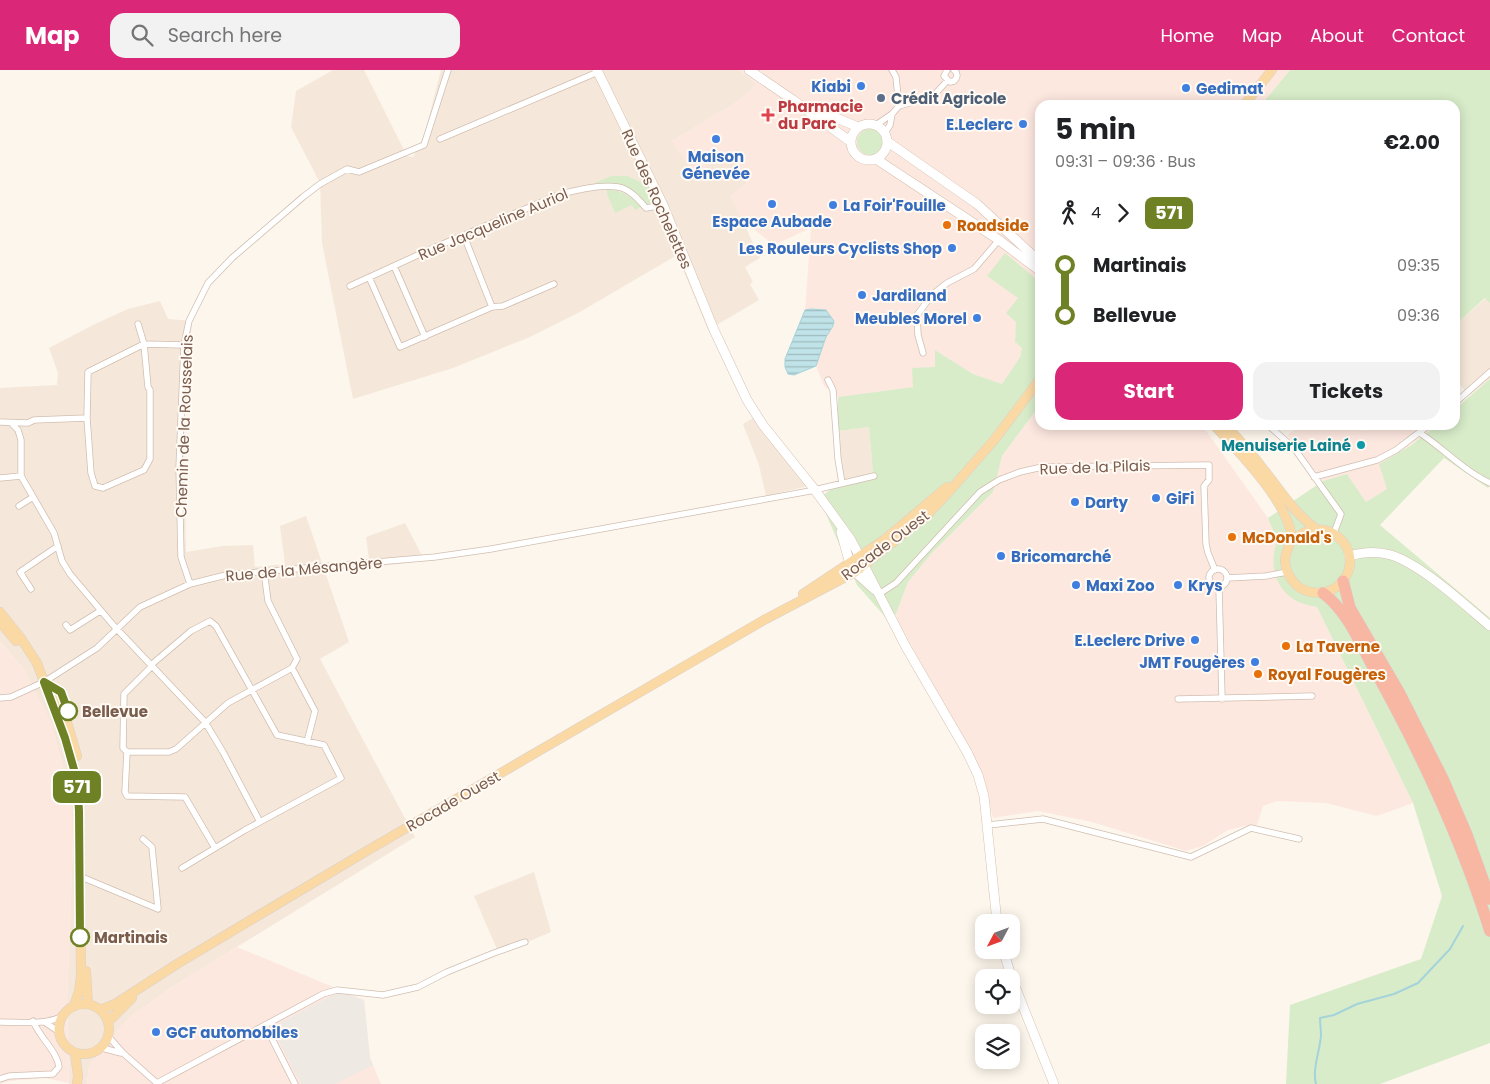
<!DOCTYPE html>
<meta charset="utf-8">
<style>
:root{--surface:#fff;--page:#f2f2f2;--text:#202124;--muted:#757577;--accent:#db2777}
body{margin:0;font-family:Poppins,sans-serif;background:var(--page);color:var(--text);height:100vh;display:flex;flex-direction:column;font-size:19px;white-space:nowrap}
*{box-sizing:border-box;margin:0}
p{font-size:16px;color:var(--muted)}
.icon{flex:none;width:28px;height:28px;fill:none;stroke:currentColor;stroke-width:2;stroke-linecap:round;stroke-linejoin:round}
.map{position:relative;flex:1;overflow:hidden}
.side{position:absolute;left:1035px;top:30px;width:425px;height:330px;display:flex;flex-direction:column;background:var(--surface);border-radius:15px;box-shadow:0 2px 12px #0003}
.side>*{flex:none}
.badge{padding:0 10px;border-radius:8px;font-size:18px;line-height:32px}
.needle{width:32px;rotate:229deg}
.fabs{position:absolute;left:975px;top:844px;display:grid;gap:10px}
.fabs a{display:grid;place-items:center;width:45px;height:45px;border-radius:10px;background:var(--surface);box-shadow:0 2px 12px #0003;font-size:25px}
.map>.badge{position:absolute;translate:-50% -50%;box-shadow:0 0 0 2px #fff}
.legs{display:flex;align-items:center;gap:8px;height:55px;padding:0 20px;font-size:16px}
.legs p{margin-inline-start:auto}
.head{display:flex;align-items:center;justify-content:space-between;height:85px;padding:0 20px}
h1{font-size:28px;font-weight:700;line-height:38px}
.cta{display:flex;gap:10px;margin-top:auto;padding:10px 20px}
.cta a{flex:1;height:58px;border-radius:15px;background:var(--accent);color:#fff;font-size:20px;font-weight:700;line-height:58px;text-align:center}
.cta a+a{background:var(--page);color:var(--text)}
ul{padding:0 20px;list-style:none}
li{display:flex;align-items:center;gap:18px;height:50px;font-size:19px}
li i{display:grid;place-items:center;width:8px;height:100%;margin:0 6px;background:currentColor}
li i::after{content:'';width:12px;height:12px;margin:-6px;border:4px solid;border-radius:50%;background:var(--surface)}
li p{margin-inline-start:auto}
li:first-child i{background:linear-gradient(#0000 50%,currentColor 0)}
li:last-child i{background:linear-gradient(currentColor 50%,#0000 0)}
header{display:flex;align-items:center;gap:30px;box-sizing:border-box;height:70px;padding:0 25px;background:var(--accent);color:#fff}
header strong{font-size:24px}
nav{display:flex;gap:28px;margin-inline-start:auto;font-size:18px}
.search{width:350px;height:45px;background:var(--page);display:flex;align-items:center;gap:12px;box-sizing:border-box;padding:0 18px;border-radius:15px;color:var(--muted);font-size:19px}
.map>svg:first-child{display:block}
</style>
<header>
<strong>Map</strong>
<div class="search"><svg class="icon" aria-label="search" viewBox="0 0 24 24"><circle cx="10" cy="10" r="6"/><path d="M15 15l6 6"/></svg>Search here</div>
<nav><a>Home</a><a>Map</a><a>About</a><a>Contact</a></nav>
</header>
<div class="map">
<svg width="1490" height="1014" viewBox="0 0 1490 1014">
<defs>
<pattern id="water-rules" width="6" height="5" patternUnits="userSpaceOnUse" patternTransform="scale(1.25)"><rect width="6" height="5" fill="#bfe3e8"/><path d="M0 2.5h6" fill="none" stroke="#a0bbbe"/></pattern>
</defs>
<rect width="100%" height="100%" fill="#fdf6ec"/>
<path fill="#f5e8da" d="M333 0H364L407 86 413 87 423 70 441 0H739L757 14 737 32 672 71 728 80 747 113 731 126 760 188 745 197 753 212 750 214 759 230 708 260 677 185 580 242 530 267 453 298 353 329 322 173 320 113 291 57 296 21Z
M1486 228 1490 233V309L1470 325 1455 310V255Z
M160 231 168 249 192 251 184 342 186 482 222 476 253 475 255 497 285 494 280 456 306 446 349 572 320 589 415 767 172 917 128 949 89 996 87 1014H69L67 931 73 772 25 601 0 571V318L57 315 58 303 49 278 95 254 128 239Z
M760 344 771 362 817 414 766 426 759 395 743 354Z
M869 357 873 404 844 410 838 361Z
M405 453 425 491 370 497 366 467Z
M534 802 551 862 499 884 474 826Z"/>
<path fill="#fde8e0" d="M739 0H1290L1261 35H1040V212L1005 183 1018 228 1015 272 1022 278 1020 287 1002 314 973 304 935 280V297L914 317 838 327 824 316 816 296 826 267 833 256 811 239 805 240 811 158 774 175 742 150 731 126 747 112 728 80 695 105 672 71 737 32 757 14Z
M1040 335V355H1202L1268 448 1277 471 1274 480 1301 533 1317 537 1413 733 1377 746 1326 733 1277 731 1263 736 1257 755 1245 756 1228 760 1203 776 1186 781 1092 752 1038 741 993 748 983 705 898 551 896 544 908 512 931 484 993 422 1002 386Z
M1302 355H1360L1365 361 1373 355H1434L1435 356 1409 376 1388 419 1366 432 1347 404 1323 411 1287 365Z
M0 571 25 601 51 652 70 720 73 772 67 931 69 1013 45 1008 9 1011 0 1014Z
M237 877 364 930 370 988 381 1014H87L89 996 99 978 128 949 172 917Z"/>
<path fill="#efe9e4" d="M335 924H347L364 930 370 988 373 995 335 1014H301L275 964 276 958 278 954 285 950Z"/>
<path fill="#d8ecc9" d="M1290 0H1490V233L1485 228 1455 255V35H1261Z
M857 72a13 13 0 1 1 26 0a13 13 0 1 1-26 0Z
M611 106H627L648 115 655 129 654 131 648 134 644 133 633 121 596 115 595 113Z
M607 120C622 120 631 126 641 137L635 140 632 135 615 143 607 124Z
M1005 183 1040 212V335L1002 386 993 422 931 484 908 512 896 544 888 550 857 515 819 428 844 410 873 404 869 357 838 361V327L913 317 912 298 935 297V280L973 304 1002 314 1020 287 1022 278 1015 272 1016 252 1006 243 1018 228 987 206Z
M1490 309V415L1488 418 1444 388 1380 455 1490 548V973L1380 1014H1286L1290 935 1421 889 1442 826 1413 733 1317 537C1312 536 1306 535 1301 533 1276 523 1268 495 1277 471L1268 448 1323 411 1347 404 1366 432 1387 419 1379 394 1410 376 1437 355H1455V339Z"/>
<path fill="url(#water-rules)" stroke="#a5d3da" d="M811 239 826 240 834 251 833 256 826 267 816 296 794 305 788 304 785 297V289L805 240Z"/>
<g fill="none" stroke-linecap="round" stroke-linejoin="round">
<path stroke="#a5d3da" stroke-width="2" d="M1316 1014C1312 999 1320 981 1321 965 1321 959 1320 954 1320 948L1334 945 1357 934 1394 924 1418 913 1450 879 1463 856"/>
<g stroke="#d1beb0" stroke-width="7">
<path id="street" d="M947 0 944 6 950 12 954 11C958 7 958 3 954 0
M899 36 927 28 936 23 947 11
M876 55 892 44 899 36 896 7 892 0
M885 63 890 55 892 44
M440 69 598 2
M464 166 492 237 503 236 554 214
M394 196 425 267
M369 207 400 277 492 237
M350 216 431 179 558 125C575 120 601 114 618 117 630 119 639 130 646 138L663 135
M923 283 918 265 917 245 932 225 947 213 974 199 999 170
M828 310 833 320 838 389 842 413
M1455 333 1490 302
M87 348 91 403 95 416 103 418 144 400 150 389V320L148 317 144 274 138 254
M0 352 28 353 34 350 87 348 88 302 144 274 184 275
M11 353 18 360 21 370V406L54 463 62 491 70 504 114 556 205 652 223 682 260 752
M1268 355 1294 378 1341 444 1334 463
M1420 363C1444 379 1464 401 1490 413
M1314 407 1377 390 1396 380 1429 355
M0 408 21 406
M19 436 33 427
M1209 508a9 9 0 1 1 18 0a9 9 0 1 1-18 0Z
M1227 508 1266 506 1287 502
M190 514 181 487 179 398 184 275 189 251 208 213 232 188 303 127 320 114 347 99 359 102 424 75 448 0
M1219 518 1222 629
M31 519 20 502 58 476
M879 524 896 513 980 422 999 410 1020 402 1042 397 1209 395V410L1204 416 1206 474 1208 483 1215 500
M66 555 70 560 100 541
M151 595 191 561 210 551 216 556 277 665 324 675 341 708 245 760 182 798
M152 596 124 624 123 678 127 682 125 722 127 726 185 727 215 778
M292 598 315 641 307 672
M0 628 11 627 44 612 97 578 140 537 190 514 226 505 435 487 491 479 810 421 874 406
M1178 629 1312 626
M127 682H169L176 679 228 633 292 598 297 589 268 531 264 501
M988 755 1043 749 1191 787 1251 758 1299 769
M79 804 84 808 158 839 152 777 143 769
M0 952C19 952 44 955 61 947
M46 953 58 961
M265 955 295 1014
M108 966 123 983 158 1014
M102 978 121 983
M0 1009 9 1006 53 1004 59 997C57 981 40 968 33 951
M157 1013 323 924 337 920 383 925 418 917 447 902 494 883 525 872"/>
</g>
<g stroke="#d6c0b0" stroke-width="10">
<path id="secondary" d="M597 0 663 135 714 260 747 330 763 355 815 420 851 470 906 577 967 682 978 705 984 726 997 852
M749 0 793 30 851 72
M810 37 858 57
M851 72a18 18 0 1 1 36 0a18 18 0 1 1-36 0Z
M888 72 977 134 1040 192
M876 89 999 170 1040 201
M841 462 850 494 855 502 875 520
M1349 486C1363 482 1377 481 1391 485 1422 495 1464 534 1490 556
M1003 880 1012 909 1054 1014"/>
</g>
<g stroke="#dad1cd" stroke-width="10">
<path id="primary" d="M1244 35 1272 0
M1214 355C1237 380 1285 429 1291 463 1293 470 1289 474 1287 481 1283 491 1286 502 1292 510 1303 526 1329 527 1342 512 1368 481 1325 438 1291 472
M1225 355C1239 369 1252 384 1264 400 1281 421 1294 443 1316 459
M803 524 884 470 947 417
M0 542 20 567 37 593 65 668 77 709 79 741 81 906 79 921 74 936
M0 552 16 571
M47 614 57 625 63 639 77 686
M86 901 88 934
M59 959a25 25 0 1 1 50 0a25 25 0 1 1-50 0Z
M100 940 115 934 177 894 365 782 764 550 855 502 925 447 946 425 995 369 1040 309
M108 952 132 928
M75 983 78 1006 77 1014"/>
</g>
<g stroke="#dad1cd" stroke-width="12">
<path id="highway" d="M1343 511 1350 538 1399 622 1443 709 1467 765 1490 829
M1323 523C1347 541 1359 571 1373 597 1420 681 1461 768 1490 861"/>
</g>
<use href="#street" stroke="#fff" stroke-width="5.5"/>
<use href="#secondary" stroke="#fff" stroke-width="9"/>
<use href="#primary" stroke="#fbd9a5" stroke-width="9"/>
<use href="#highway" stroke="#f7b7a3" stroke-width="11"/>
</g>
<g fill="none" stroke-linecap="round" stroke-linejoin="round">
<g stroke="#fff" stroke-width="11">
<path id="line-1" d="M68 641 61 622 44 612 65 668 77 710 79 741 80 867"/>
</g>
<use href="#line-1" stroke="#6e8225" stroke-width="8"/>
</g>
<g fill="#3f7fe0" stroke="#fffaf3" stroke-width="2">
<circle cx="861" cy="16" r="5"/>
<circle cx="1186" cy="18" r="5"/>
<circle cx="1023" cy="54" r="5"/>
<circle cx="716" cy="69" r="5"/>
<circle cx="772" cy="134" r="5"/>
<circle cx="833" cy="135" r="5"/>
<circle cx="952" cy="178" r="5"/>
<circle cx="862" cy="225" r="5"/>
<circle cx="977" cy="248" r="5"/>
<circle cx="1156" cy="428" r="5"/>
<circle cx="1075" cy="432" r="5"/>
<circle cx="1001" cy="486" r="5"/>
<circle cx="1076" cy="515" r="5"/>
<circle cx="1178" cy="515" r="5"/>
<circle cx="1195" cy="570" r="5"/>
<circle cx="1255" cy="592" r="5"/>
<circle cx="156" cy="962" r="5"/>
</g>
<circle fill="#5c6f8a" stroke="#fffaf3" stroke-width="2" cx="881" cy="28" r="5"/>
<path fill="#e0444e" stroke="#fffaf3" stroke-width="2" d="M765.5 37.5h5v5h5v5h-5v5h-5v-5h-5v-5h5z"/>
<g fill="#e8710a" stroke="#fffaf3" stroke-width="2">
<circle cx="947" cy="155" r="5"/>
<circle cx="1232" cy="467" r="5"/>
<circle cx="1286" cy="576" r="5"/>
<circle cx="1258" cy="604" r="5"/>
</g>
<circle fill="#0f9aa8" stroke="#fffaf3" stroke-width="2" cx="1361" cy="375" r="5"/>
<g fill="#fff" stroke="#6e8225" stroke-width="2.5">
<circle cx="68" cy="641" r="9"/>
<circle cx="80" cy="867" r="9"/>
</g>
<g text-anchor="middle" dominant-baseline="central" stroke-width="4" stroke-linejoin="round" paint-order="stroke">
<g font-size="15" font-weight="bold" fill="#366cbe" stroke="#fffaf3" text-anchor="start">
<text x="851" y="16" text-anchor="end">Kiabi</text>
<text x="1196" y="18">Gedimat</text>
<text x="1013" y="54" text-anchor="end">E.Leclerc</text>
<text x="716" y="86" text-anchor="middle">Maison<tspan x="716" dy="17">Génevée</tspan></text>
<text x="843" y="135">La Foir'Fouille</text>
<text x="772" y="151" text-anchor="middle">Espace Aubade</text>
<text x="942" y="178" text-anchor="end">Les Rouleurs Cyclists Shop</text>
<text x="872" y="225">Jardiland</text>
<text x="967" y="248" text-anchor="end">Meubles Morel</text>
<text x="1166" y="428">GiFi</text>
<text x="1085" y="432">Darty</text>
<text x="1011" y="486">Bricomarché</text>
<text x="1086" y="515">Maxi Zoo</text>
<text x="1188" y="515">Krys</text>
<text x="1185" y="570" text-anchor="end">E.Leclerc Drive</text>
<text x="1245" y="592" text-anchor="end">JMT Fougères</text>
<text x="166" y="962">GCF automobiles</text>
</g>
<g font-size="15" font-weight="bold" fill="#4e5e75" stroke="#fffaf3" text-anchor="start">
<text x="891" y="28">Crédit Agricole</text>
</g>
<g font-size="15" font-weight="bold" fill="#be3a42" stroke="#fffaf3" text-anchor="start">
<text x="778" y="36">Pharmacie<tspan x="778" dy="17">du Parc</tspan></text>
</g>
<g font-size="15" fill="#7a5c4d" stroke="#fffaf3">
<text transform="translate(657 129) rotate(66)">Rue des Rochelettes</text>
<text transform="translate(493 154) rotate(-23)">Rue Jacqueline Auriol</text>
<text transform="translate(184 356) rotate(-88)">Chemin de la Rousselais</text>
<text transform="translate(1095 397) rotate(-2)">Rue de la Pilais</text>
<text transform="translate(885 475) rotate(-37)">Rocade Ouest</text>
<text transform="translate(304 499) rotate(-5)">Rue de la Mésangère</text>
<text transform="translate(453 731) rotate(-30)">Rocade Ouest</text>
</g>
<g font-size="15" font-weight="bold" fill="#c56008" stroke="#fffaf3" text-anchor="start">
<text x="957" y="155">Roadside</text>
<text x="1242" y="467">McDonald's</text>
<text x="1296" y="576">La Taverne</text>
<text x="1268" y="604">Royal Fougères</text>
</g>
<g font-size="15" font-weight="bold" fill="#0d838f" stroke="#fffaf3" text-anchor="end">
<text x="1351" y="375">Menuiserie Lainé</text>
</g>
<g font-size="15" font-weight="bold" fill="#7a5c4d" stroke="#fffaf3" text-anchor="start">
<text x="82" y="641">Bellevue</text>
<text x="94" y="867">Martinais</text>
</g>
</g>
</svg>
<div class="fabs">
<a><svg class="needle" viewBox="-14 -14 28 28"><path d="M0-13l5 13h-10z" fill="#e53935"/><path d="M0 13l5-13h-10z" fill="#757577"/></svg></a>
<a><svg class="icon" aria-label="locate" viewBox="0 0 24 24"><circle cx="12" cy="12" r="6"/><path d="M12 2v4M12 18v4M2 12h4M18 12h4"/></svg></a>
<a><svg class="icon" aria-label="layers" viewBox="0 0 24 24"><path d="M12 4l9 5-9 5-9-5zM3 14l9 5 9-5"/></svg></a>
</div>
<b class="badge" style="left:77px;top:717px;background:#6e8225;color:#fff">571</b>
<section class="side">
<div class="head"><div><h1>5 min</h1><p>09:31 – 09:36 · Bus</p></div><b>€2.00</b></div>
<div class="legs"><svg class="icon" aria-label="walk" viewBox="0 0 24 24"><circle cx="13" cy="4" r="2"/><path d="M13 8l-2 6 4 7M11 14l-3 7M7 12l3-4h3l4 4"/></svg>4<svg class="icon" aria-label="forward" viewBox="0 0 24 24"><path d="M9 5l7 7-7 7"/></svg><b class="badge" style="background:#6e8225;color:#fff">571</b></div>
<ul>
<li><i style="color:#6e8225"></i><b>Martinais</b><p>09:35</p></li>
<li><i style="color:#6e8225"></i><b>Bellevue</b><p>09:36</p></li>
</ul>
<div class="cta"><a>Start</a><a>Tickets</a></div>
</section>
</div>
